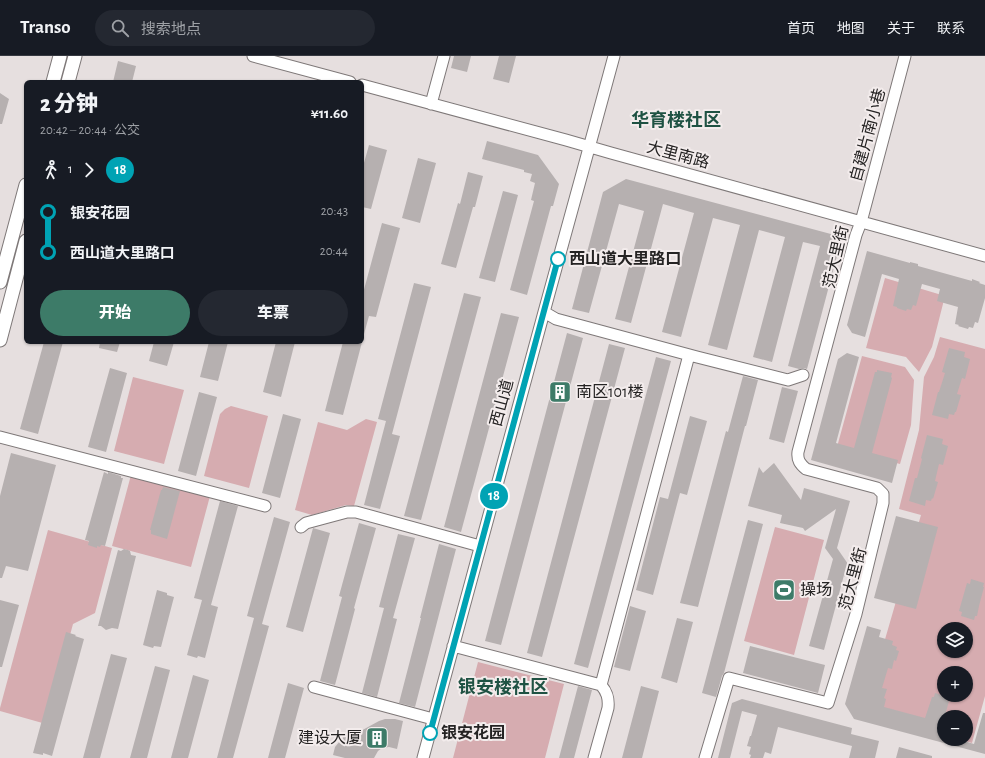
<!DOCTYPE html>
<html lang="zh">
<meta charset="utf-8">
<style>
:root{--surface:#171b24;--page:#242831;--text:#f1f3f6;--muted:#9ea1a6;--line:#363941;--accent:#3d7b68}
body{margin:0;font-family:"Alegreya Sans","Noto Sans SC",sans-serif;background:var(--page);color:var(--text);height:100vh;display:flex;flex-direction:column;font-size:15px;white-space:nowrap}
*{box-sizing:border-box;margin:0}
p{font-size:13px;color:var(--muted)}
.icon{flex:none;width:22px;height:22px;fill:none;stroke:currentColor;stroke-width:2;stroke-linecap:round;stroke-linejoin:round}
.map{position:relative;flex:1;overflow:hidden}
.details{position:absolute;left:24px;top:24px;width:340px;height:264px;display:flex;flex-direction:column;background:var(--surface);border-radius:6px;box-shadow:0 1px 3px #0004}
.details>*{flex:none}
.badge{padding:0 8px;border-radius:13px;font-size:14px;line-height:26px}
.buttons{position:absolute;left:937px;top:566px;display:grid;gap:8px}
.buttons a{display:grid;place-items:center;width:36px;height:36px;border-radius:50%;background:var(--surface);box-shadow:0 1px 3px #0004;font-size:20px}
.map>.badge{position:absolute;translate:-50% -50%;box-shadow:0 0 0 2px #fff}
.legs{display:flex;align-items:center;gap:6px;height:44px;padding:0 16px;font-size:13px}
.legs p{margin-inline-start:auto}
.headline{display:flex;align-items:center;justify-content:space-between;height:68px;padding:0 16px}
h1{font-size:22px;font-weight:800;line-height:30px}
.primary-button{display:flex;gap:8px;margin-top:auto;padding:8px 16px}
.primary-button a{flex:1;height:46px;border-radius:24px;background:var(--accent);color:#fff;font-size:16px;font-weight:800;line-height:46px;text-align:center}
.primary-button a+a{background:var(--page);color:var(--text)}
ul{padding:0 16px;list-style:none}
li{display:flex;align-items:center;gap:14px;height:40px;font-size:15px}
li i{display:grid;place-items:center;width:6px;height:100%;margin:0 5px;background:currentColor}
li i::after{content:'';width:10px;height:10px;margin:-5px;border:3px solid;border-radius:50%;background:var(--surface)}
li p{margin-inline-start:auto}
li:first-child i{background:linear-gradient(#0000 50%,currentColor 0)}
li:last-child i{background:linear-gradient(currentColor 50%,#0000 0)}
header{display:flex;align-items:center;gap:24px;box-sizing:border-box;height:56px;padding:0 20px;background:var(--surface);border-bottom:1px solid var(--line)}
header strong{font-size:19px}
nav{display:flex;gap:22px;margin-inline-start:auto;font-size:14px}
.search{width:280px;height:36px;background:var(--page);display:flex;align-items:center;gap:10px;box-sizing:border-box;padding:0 14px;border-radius:22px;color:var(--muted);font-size:15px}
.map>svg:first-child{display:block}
</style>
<header>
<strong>Transo</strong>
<div class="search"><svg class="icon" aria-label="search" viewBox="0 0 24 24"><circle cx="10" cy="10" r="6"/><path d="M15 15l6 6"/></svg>搜索地点</div>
<nav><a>首页</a><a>地图</a><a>关于</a><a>联系</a></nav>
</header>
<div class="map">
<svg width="985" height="702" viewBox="0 0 985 702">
<rect width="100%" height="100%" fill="#e6dfdf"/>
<path fill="#d6acb0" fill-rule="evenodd" d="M885 222 945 240 932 291 919 316 906 301 866 292Z
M940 281 985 293V640L972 687 959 683H966V661H944V679L864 656 921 459 899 453 919 374 924 321 934 301ZM944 573H966V595H944ZM944 617H966V639H944Z
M862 300 905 311 914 324 911 369 900 408 837 391Z
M133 321 184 334 164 408 114 395Z
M231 350 268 360 249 432 204 420 220 358 225 353Z
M366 363 377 366 354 450 346 449 312 459 295 454 318 366 347 374Z
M131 419 210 440 191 511 112 490Z
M775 471 824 484 794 599 744 585Z
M48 474 112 492 95 557 73 568 46 668 0 655V652Z
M478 606 564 628 545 702H453Z"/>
<path fill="#b6b0b0" d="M454 0H471L467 16 451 12Z
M499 0H516L509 27 493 23Z
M118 5 136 10 132 26H113Z
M0 37 9 43 2 68H0Z
M487 85 538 99 559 128 553 150H551L527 239 510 234 534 145 531 144 535 127 530 125 532 118 524 116V114L482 103Z
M369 89 387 94 371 153 362 151V114Z
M418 102 436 107 420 167 402 162Z
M468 116 483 120 475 151H473L456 212 441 208 458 147 460 148Z
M626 123 842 181 807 313 804 312 799 313 788 310 820 190 803 186 772 306 753 301 785 181 759 174 727 294 708 289 740 169 713 162 681 281 662 276 694 157 663 148 631 267 615 263 644 155 619 148 589 257 572 253 603 136Z
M503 135 518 139 495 226 479 222Z
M382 167 400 172 376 261 369 260 364 278H362V241Z
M867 195 910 207V206L918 208V210L972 225V223L980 226 979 227 985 229V242L978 267 975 266 973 272 969 271 968 273 958 270 959 269 955 268 958 251 937 245 940 233 922 228 916 250 913 249 911 254 907 253 906 255 897 252V251L893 250 899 223 882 218 865 281 852 277 847 269Z
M414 227 431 231 392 378 400 380 380 453 364 449 386 365 378 363Z
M464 237 481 241 421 464 404 460Z
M501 257 519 261 461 476 444 471Z
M567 277 583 282 501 589 485 585Z
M44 286H63L38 378 20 373Z
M100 286H120L117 296 99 292Z
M154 286H174L167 310 149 305Z
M209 286H228L218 325 200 321Z
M276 286H295L281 341 263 336Z
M343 286H362L343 359 325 355Z
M609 288 625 292 542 601 527 597Z
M949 292 965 296 964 301 970 303 965 323 962 322 957 338 961 339 956 356H955L954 359 949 358 948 363 932 359 938 336H939L945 317 942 316Z
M847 297 859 301 836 387 854 392 875 316H877V314L892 317 891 321 892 322 872 397 898 404 892 427 811 404 838 303Z
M656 301 671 305 588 612 574 608Z
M110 312 127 317 106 396 88 391Z
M743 320 758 324 746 370H745L698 551 680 547 726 375 728 376Z
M782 331 798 335 784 387 769 383Z
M199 336 217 341 196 420 178 415Z
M283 358 301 363 280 442 262 437Z
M690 360 707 365 687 439 680 437 653 539 636 534 660 441 668 443Z
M927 379 943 383 942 388 948 390 943 409 939 408 935 425 938 426 933 443 932 442 931 445 926 444 925 450 909 445 915 422H917L922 403 921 402Z
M11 397 56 409 28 515 6 510 2 522H0V440Z
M774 407 801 444 804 432 850 445 837 492 848 508 845 521 844 519 824 594 809 590 833 503 825 492 836 453 805 475 803 472 780 467 782 459 748 450 759 411 763 417Z
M104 416 108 418V416L121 420V422H123L105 490 101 489 100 491 97 490V492L88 489 89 485 85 484Z
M163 431 180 435 167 483 151 478V474H150L161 434H162Z
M220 445 238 450 211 549 218 551 205 602 198 600 197 602 187 599 202 544 194 542Z
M896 460 938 471 916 553 874 542Z
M274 461 290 466 262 568 269 570 233 702H217L254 562 247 560Z
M748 464 763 468 724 617 722 620 716 641 702 637Z
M359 467 376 472 354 552 355 553 335 629 320 625 342 541 339 540Z
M313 472 330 477 303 576 286 571Z
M398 478 415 482 393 562 397 563 377 641 362 637 384 552 379 551Z
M439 488 456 493 415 651 399 647 421 562H420Z
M124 493 128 494 130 495 131 499 136 500 118 573 112 572 106 574 101 570H98L118 494 121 495Z
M971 523 984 527 983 531H984L979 550 977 560H975L974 564 961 560 962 556 959 555 967 527 970 528Z
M157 534 167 537V539L174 541 161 591 154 590 153 592 143 589Z
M0 544 19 549 2 611H0Z
M630 550 646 555 630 615 614 611Z
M677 562 693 566 677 627 661 622Z
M867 570 881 574 879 581 893 585 892 589 897 591 896 594 899 595 896 605 894 604 892 613 888 612 882 632 887 633 884 642 886 643 884 651 925 662 932 641H934L935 637 948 641 947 645H949L940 678 944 679V683H957L974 688 983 657H985V698L854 663 845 648Z
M66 576 76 579 75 580 84 583 52 700 43 697V699L33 697Z
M750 590 825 609 818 637 743 617Z
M111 598 127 602 100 702H83Z
M155 610 170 614 147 702H130Z
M193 619 209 624 188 702H171Z
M288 627 304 632 285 702H268Z
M578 630 592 634 574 702H559Z
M641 630 659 635 642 702H622Z
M742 643 852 672 851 678 879 685 875 702H849L852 690 778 671 771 698 765 696 763 702H750L751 699 749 698 751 691 747 690 750 680H751L757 659 742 655 730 702H718L732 647Z
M385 663H395L403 665 397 693 389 691 382 692 378 695 374 702H345L333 699 335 691 345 679 352 685 359 676 368 671 379 665Z
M899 691 932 700V702H896Z"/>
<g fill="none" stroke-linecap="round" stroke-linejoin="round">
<g stroke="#7e7878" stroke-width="13">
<path id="minor" d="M253 0 350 26
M362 29 566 84 611 97 985 200
M431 48 444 0
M544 256 556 263 697 301 788 324 803 319
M0 381 265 450
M301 471 306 467 347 456H356L480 490
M453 590 601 629C607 636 609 642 608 652L594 702
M601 629 689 299
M314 631 433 663
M423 702 544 256 583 114 614 0
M705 702 729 622 828 647 856 558 883 447V438L877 432 806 413C800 408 797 404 798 396L856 179 861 166 905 0"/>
</g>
<g stroke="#7e7878" stroke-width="15">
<path id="major" d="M53 26 60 0
M68 26 75 0
M0 226 26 129
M0 284 26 185"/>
</g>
<use href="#minor" stroke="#fff" stroke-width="11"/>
<use href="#major" stroke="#fff" stroke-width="13"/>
</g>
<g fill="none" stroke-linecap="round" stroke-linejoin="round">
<g stroke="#fff" stroke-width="9">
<path id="line-1" d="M430 677 558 203"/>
</g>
<use href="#line-1" stroke="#00a3b4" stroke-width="6"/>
</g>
<defs>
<g id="building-square" transform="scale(1.15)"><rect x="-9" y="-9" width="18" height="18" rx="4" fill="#3d7b68" stroke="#f3ecec"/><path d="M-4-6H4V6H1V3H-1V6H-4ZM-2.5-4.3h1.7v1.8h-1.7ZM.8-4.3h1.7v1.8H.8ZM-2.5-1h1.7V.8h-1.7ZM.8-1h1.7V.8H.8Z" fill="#fff"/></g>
<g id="stadium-square" transform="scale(1.15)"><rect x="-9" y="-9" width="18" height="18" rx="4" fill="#3d7b68" stroke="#f3ecec"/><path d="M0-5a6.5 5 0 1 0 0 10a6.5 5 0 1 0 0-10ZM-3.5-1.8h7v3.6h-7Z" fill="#fff"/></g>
</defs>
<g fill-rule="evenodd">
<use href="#building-square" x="560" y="336"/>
<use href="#stadium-square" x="784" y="534"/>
<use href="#building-square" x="377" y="682"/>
</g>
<g fill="#fff" stroke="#00a3b4" stroke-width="2">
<circle cx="558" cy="203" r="7"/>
<circle cx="430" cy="677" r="7"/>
</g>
<g text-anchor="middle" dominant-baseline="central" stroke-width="4" stroke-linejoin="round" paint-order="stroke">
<g font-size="16" fill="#252323" stroke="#f3ecec">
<text transform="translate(868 79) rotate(-75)">自建片南小巷</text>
<text transform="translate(678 99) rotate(15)">大里南路</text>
<text transform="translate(836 201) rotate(-77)">范大里街</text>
<text transform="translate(502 347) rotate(-75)">西山道</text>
<text transform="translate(853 523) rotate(-75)">范大里街</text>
</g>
<g font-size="16" font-weight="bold" fill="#252323" stroke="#f3ecec" text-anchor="start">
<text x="569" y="203">西山道大里路口</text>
<text x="441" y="677">银安花园</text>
</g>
<g font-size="16" fill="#252323" stroke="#f3ecec" text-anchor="start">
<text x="576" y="336">南区101楼</text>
<text x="800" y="534">操场</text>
<text x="362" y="682" text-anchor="end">建设大厦</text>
</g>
<g font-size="18" font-weight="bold" fill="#1f5243" stroke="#f3ecec">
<text x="676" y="65">华育楼社区</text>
<text x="503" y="632">银安楼社区</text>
</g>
</g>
</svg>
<div class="buttons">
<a><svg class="icon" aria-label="layers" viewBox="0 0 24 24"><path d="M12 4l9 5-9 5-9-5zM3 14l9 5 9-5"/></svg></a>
<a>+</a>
<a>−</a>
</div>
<b class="badge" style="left:494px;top:440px;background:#00a3b4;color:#fff">18</b>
<section class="details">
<div class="headline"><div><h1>2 分钟</h1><p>20:42 – 20:44 · 公交</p></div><b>¥11.60</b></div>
<div class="legs"><svg class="icon" aria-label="walk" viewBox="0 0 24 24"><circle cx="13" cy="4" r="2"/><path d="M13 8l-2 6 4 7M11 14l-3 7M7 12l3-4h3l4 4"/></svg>1<svg class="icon" aria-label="forward" viewBox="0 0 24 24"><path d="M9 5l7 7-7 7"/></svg><b class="badge" style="background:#00a3b4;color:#fff">18</b></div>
<ul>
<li><i style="color:#00a3b4"></i><b>银安花园</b><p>20:43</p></li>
<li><i style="color:#00a3b4"></i><b>西山道大里路口</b><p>20:44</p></li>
</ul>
<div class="primary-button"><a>开始</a><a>车票</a></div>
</section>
</div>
